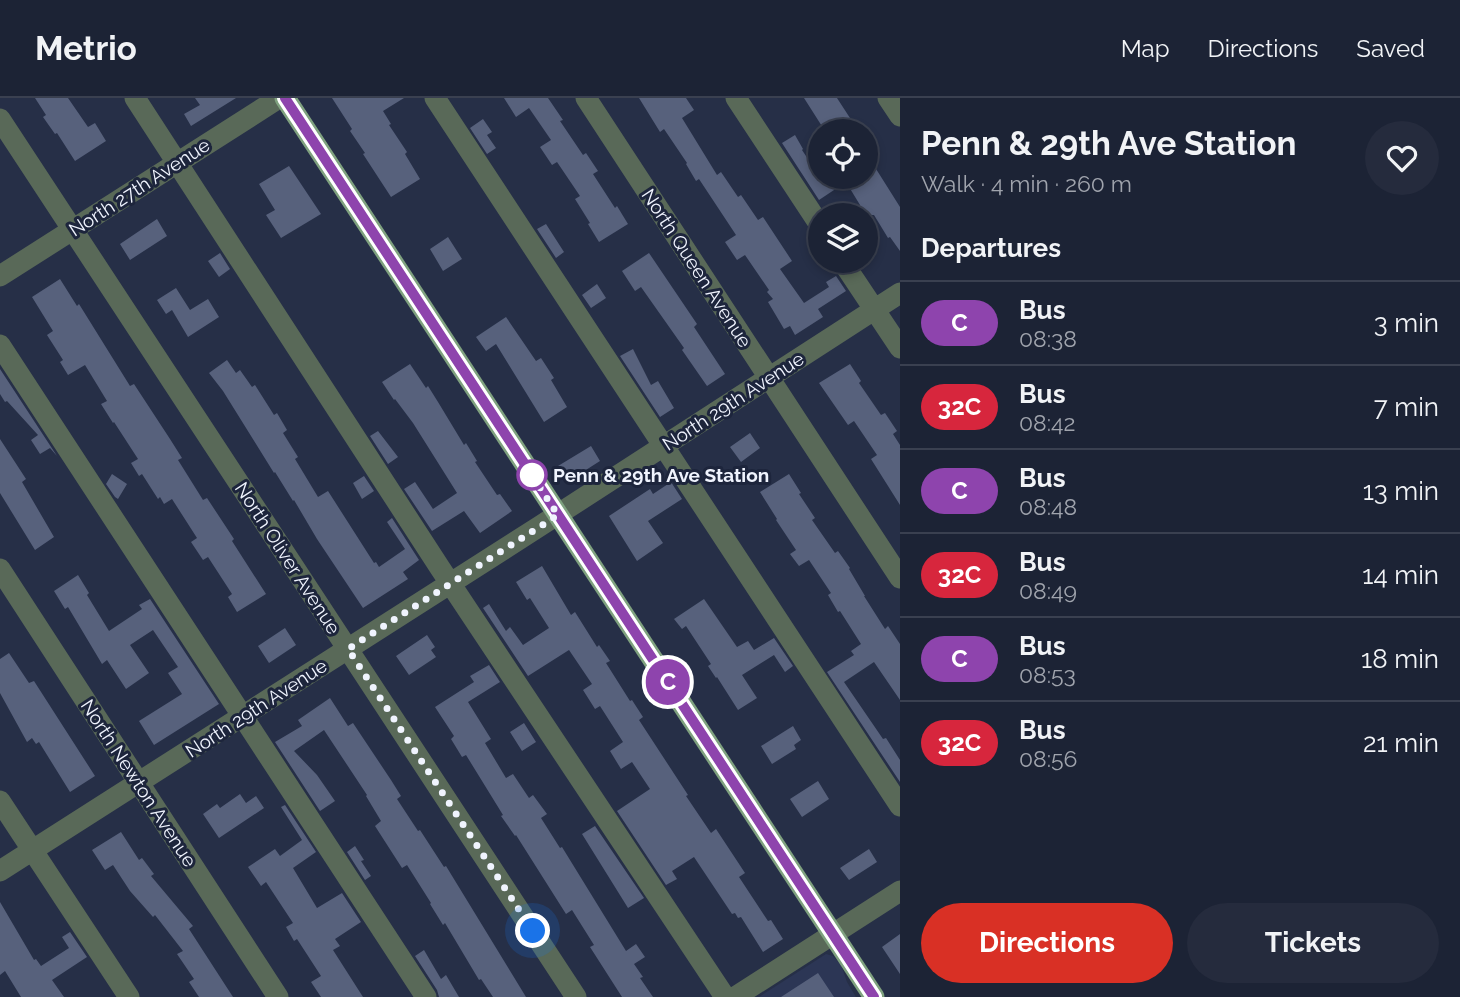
<!DOCTYPE html>
<meta charset="utf-8">
<style>
:root{--surface:#1c2335;--page:#252b3d;--text:#f1f3f6;--muted:#a0a4ad;--line:#3a4050;--accent:#d93025}
body{margin:0;font-family:Raleway,sans-serif;background:var(--page);color:var(--text);height:100vh;display:flex;flex-direction:column;font-size:26px;white-space:nowrap}
*{box-sizing:border-box;margin:0}
p{font-size:23px;color:var(--muted)}
.icon{flex:none;width:38px;height:38px;fill:none;stroke:currentColor;stroke-width:2;stroke-linecap:round;stroke-linejoin:round}
.map{position:relative;flex:1;overflow:hidden}
.side{display:flex;flex-direction:column;background:var(--surface);width:560px}
.side>*{flex:none}
.badge{padding:0 14px;border-radius:23px;font-size:24px;line-height:46px}
.tools{position:absolute;left:808px;top:21px;display:grid;gap:14px}
.tools a{display:grid;place-items:center;width:70px;height:70px;border-radius:50%;background:var(--surface);box-shadow:0 4px 10px #0003,0 0 0 2px var(--line);font-size:35px}
.you{position:absolute;width:35px;height:35px;margin:-18px;border:5px solid #fff;border-radius:50%;background:#1a73e8;box-shadow:0 0 0 10px #1a73e833}
.map>.badge{position:absolute;translate:-50% -50%;box-shadow:0 0 0 4px #fff}
h2{padding:0 21px;font-size:26px;line-height:63px}
.round{display:grid;place-items:center;flex:none;width:74px;height:74px;border-radius:37px;background:var(--page)}
.headline{display:flex;align-items:center;justify-content:space-between;height:119px;padding:0 21px}
h1{font-size:33px;font-weight:700;line-height:52px}
.button{display:flex;gap:14px;margin-top:auto;padding:14px 21px}
.button a{flex:1;height:80px;border-radius:42px;background:var(--accent);color:#fff;font-size:28px;font-weight:700;line-height:80px;text-align:center}
.button a+a{background:var(--page);color:var(--text)}
ul{padding:0;list-style:none}
li{display:flex;align-items:center;gap:21px;height:84px;padding:0 21px;border-top:2px solid var(--line)}
li div{flex:1}
li b{display:block;font-size:26px}
li em{font-style:normal}
li .badge{min-width:77px;font-weight:700;text-align:center}
header{display:flex;align-items:center;gap:42px;box-sizing:border-box;height:98px;padding:0 35px;background:var(--surface);border-bottom:2px solid var(--line)}
header strong{font-size:33px}
nav{display:flex;gap:38px;margin-inline-start:auto;font-size:24px}
main{display:flex;flex:1;min-height:0}
.map>svg:first-child{display:block}
</style>
<header>
<strong>Metrio</strong>
<nav><a>Map</a><a>Directions</a><a>Saved</a></nav>
</header>
<main>
<div class="map">
<svg width="900" height="899" viewBox="0 0 900 899">
<rect width="100%" height="100%" fill="#262f47"/>
<path fill="#2c3655" d="M826 856 833 858 841 867 847 884 856 899H759Z"/>
<path fill="#57617c" d="M35 0H68L88 29 95 25 106 43 75 63 57 35 55 36 43 19 46 17Z
M195 0H236L191 28 184 16 200 7Z
M332 0H404L383 13 391 26 389 27 407 54 405 56 420 81 391 99 363 56 365 55 350 33 352 31Z
M504 0H548L563 22 560 23 583 57 586 55 598 73 593 76 615 110 617 108 628 126 599 144 588 126 590 125 575 101 580 98 557 64 552 67 540 49 551 42 529 10 516 19Z
M639 0H686L694 12 682 20 717 77 721 74 738 99 741 97 758 122 763 119 792 163 780 171 804 205 829 189 826 184 836 178 846 193 818 211 823 219 795 237 790 228 784 231 768 204 773 201 767 194 769 192 745 157 737 162 725 144 736 137 699 81 696 83 686 66 687 65 664 31 660 34Z
M804 0H837L850 20 848 21 856 33H825Z
M483 21 492 34 487 37 496 50 487 56 470 30Z
M795 37 803 51 802 52 820 79H866V55L900 109V153L890 139 888 140 874 117H844L860 107 846 84 819 102 782 45Z
M289 68 321 116 281 140 266 117 275 112 259 86Z
M157 121 167 138 130 162 120 146Z
M546 126 564 154 556 160 537 131Z
M448 139 462 161 443 173 430 151Z
M220 155 230 171 219 179 208 163Z
M649 155 697 226 694 229 725 276 707 288 682 252 684 250 641 189 635 193 622 173Z
M60 181 77 208 79 206 130 288 134 286 170 341 182 360 178 362 203 402 207 400 234 441 232 443 266 496 237 514 228 499 232 496 208 459 203 462 191 444 197 440 172 401 164 406 160 399 158 401 142 376 139 378 131 365 138 361 114 324 113 325 101 306 107 303 85 267 68 277 60 264 63 262 47 237 53 233 32 199Z
M597 186 606 200 591 210 582 197Z
M176 190 190 212 208 201 219 219 188 239 172 212 166 216 157 202Z
M506 219 536 263 541 260 554 280 551 282 567 309 544 324 496 246 486 253 476 239Z
M633 251 651 287 658 283 674 310 660 319 620 258Z
M227 262 236 275 240 272 252 289 255 287 274 317 277 315 287 332 283 335 298 359 295 361 318 399 328 393 374 465 376 464 379 469 405 451 387 424 392 420 419 462 403 474 408 481 363 510 317 441 294 402 293 403 275 374 274 375 223 293 209 275Z
M410 266 426 290 428 288 438 304 464 347 466 345 477 363 475 364 497 397 500 396 512 413 480 435 464 413 432 433 404 391 415 384 433 411 457 395 413 325 395 301 394 302 382 284Z
M850 266 861 283 859 285 881 317 885 315 897 333 893 336 900 347V407L871 361 877 357 854 323 848 327 819 285Z
M0 271 57 358 50 350 40 356 31 342 38 337 7 303 5 304 0 296Z
M378 333 398 359 388 366 370 338Z
M750 335 760 350 741 364 730 349Z
M0 341 26 381 22 384 54 439 35 452 0 395Z
M591 348 600 363 567 384 558 368Z
M112 376 127 386 118 401 115 399 106 386Z
M789 376 801 395 799 396 815 420 812 422 835 455 838 453 850 470 849 471 865 498H864L885 531 888 528 900 546V602L874 564 844 584 883 641 886 640 900 662V684L827 574 854 557 851 553 861 546 840 513 838 514 828 497 831 495 809 462 799 468 790 456 796 452 776 422 777 421 760 394Z
M364 378 374 393 362 401 353 385Z
M671 384 682 401 648 423 663 445 637 463 609 418 650 391 653 396Z
M542 468 571 517 575 514 597 549 599 547 610 563 606 565 630 603 632 602 643 619 639 622 688 697 686 698 711 735 716 731 745 775 739 779 768 823 771 822 783 841 763 854 741 819 738 820 735 815 732 816 694 759 672 773 677 781 666 787 617 713 650 691 632 664 621 671 610 653 623 644 600 608 595 611 583 592 592 586 569 552 528 578 483 510 489 506 506 533 510 529 523 547 549 530 530 500 527 502 516 484Z
M78 477 89 495 87 497 109 533 142 511 139 507 150 501 219 606 154 647 139 623 182 596 168 575 178 569 153 532 130 547 149 575 126 591 107 562 102 566 68 509 65 511 54 493Z
M704 501 737 549 748 543 754 552 774 540 793 568 785 574 774 557 742 577 757 600 738 612 717 579 716 580 708 568 711 566 686 528 682 531 674 521Z
M285 530 296 547 269 565 258 548Z
M427 537 435 549 431 552 436 559 409 577 396 558Z
M9 555 29 585 34 583 95 678 70 694 39 644 36 646 32 640 27 644 0 595V561Z
M489 567 500 584 468 604 491 641 485 645 506 680 513 676 529 700 533 697 547 716 541 720 560 750 562 749 626 853 636 846 645 859 634 866 643 879 640 880 653 899H622L590 849 594 847 572 812 566 816 516 737 515 738 501 718 503 717 466 657 462 659 451 641 454 638 435 609 474 584 470 578Z
M330 600 348 628 353 625 391 682 401 698 397 701 418 733 420 732 444 769 446 768 526 899H493L481 881 479 882 445 825 443 827 430 806 431 805 407 767 402 770 375 728 381 723 366 698 367 697 324 632 294 653 317 677 335 703 320 713 275 644 302 628 298 622Z
M524 625 536 644 522 653 510 634Z
M793 628 801 642 794 647 796 651 772 666 761 648Z
M818 683 829 701 802 719 790 701Z
M240 696 246 705 256 698 264 710 219 740 203 716 217 706 220 710Z
M285 707 316 754 293 770 317 810 342 795 361 824 335 841 340 848 333 852 363 899H321L311 884 321 878 297 841 294 843 286 829 293 825 266 784 261 788 248 769 275 751 280 758 302 742 281 709Z
M595 728 644 800 628 810 582 736Z
M121 734 139 762 142 760 154 776 151 778 193 828 189 831 233 899H199L189 884 194 881 177 856 183 853 155 817 153 819 130 793 113 767 105 772 92 752Z
M355 748 364 762 361 763 371 778 365 782 347 754Z
M869 751 877 764 849 782 840 770Z
M0 804 34 862 36 861 41 868 69 850 62 839 70 834 87 859 52 882 64 899H21L5 873 0 877Z
M900 836V876L882 849Z
M424 852 441 881 446 877 459 899H439L437 892 415 858Z
M818 875 834 899H781Z"/>
<g fill="none" stroke-linecap="round" stroke-linejoin="round">
<path stroke="#596958" stroke-width="21" d="M135 0 440 470 725 899
M435 0 900 708
M586 0 900 480
M736 0 821 129
M888 0 900 18
M0 21 576 899
M842 163 900 250
M0 178 279 0
M0 247 426 899
M0 471 278 899
M0 703 129 899
M0 773 540 428 900 195
M735 899 900 793"/>
<path stroke="#7fa17f" stroke-width="21" d="M285 0 874 899"/>
</g>
<g fill="none" stroke-linecap="round" stroke-linejoin="round">
<g stroke="#fff" stroke-width="16">
<path id="line" d="M285 0 874 899"/>
</g>
<use href="#line" stroke="#8e44ad" stroke-width="10"/>
<path stroke="#f0f4fe" stroke-width="7" stroke-dasharray="0 12.6" d="M532 377 529 373 558 417 348 551 533 833"/>
</g>
<circle fill="#fff" stroke="#8e44ad" stroke-width="3.5" cx="532" cy="377" r="14"/>
<g text-anchor="middle" dominant-baseline="central" stroke-width="6" stroke-linejoin="round" paint-order="stroke">
<g font-size="19" fill="#f0f4fe" stroke="#1d253c">
<text transform="translate(139 89) rotate(-33)">North 27th Avenue</text>
<text transform="translate(697 170) rotate(57)">North Queen Avenue</text>
<text transform="translate(733 303) rotate(-33)">North 29th Avenue</text>
<text transform="translate(288 460) rotate(57)">North Oliver Avenue</text>
<text transform="translate(256 610) rotate(-33)">North 29th Avenue</text>
<text transform="translate(139 685) rotate(57)">North Newton Avenue</text>
</g>
<g font-size="19" font-weight="bold" fill="#f0f4fe" stroke="#1d253c" text-anchor="start">
<text x="553" y="377">Penn &amp; 29th Ave Station</text>
</g>
</g>
</svg>
<div class="tools">
<a><svg class="icon" aria-label="locate" viewBox="0 0 24 24"><circle cx="12" cy="12" r="6"/><path d="M12 2v4M12 18v4M2 12h4M18 12h4"/></svg></a>
<a><svg class="icon" aria-label="layers" viewBox="0 0 24 24"><path d="M12 4l9 5-9 5-9-5zM3 14l9 5 9-5"/></svg></a>
</div>
<div class="you" style="left:533px;top:833px"></div>
<b class="badge" style="left:668px;top:584px;background:#8e44ad;color:#fff">C</b>
</div>
<section class="side">
<div class="headline"><div><h1>Penn &amp; 29th Ave Station</h1><p>Walk · 4 min · 260 m</p></div><a class="round"><svg class="icon" aria-label="heart" viewBox="0 0 24 24"><path d="M12 20l-8-8c-3-5 5-10 8-4 3-6 11-1 8 4z"/></svg></a></div>
<h2>Departures</h2>
<ul>
<li><span class="badge" style="background:#8e44ad;color:#fff">C</span><div><b>Bus</b><p>08:38</p></div><em>3 min</em></li>
<li><span class="badge" style="background:#d7263d;color:#fff">32C</span><div><b>Bus</b><p>08:42</p></div><em>7 min</em></li>
<li><span class="badge" style="background:#8e44ad;color:#fff">C</span><div><b>Bus</b><p>08:48</p></div><em>13 min</em></li>
<li><span class="badge" style="background:#d7263d;color:#fff">32C</span><div><b>Bus</b><p>08:49</p></div><em>14 min</em></li>
<li><span class="badge" style="background:#8e44ad;color:#fff">C</span><div><b>Bus</b><p>08:53</p></div><em>18 min</em></li>
<li><span class="badge" style="background:#d7263d;color:#fff">32C</span><div><b>Bus</b><p>08:56</p></div><em>21 min</em></li>
</ul>
<div class="button"><a>Directions</a><a>Tickets</a></div>
</section>
</main>
